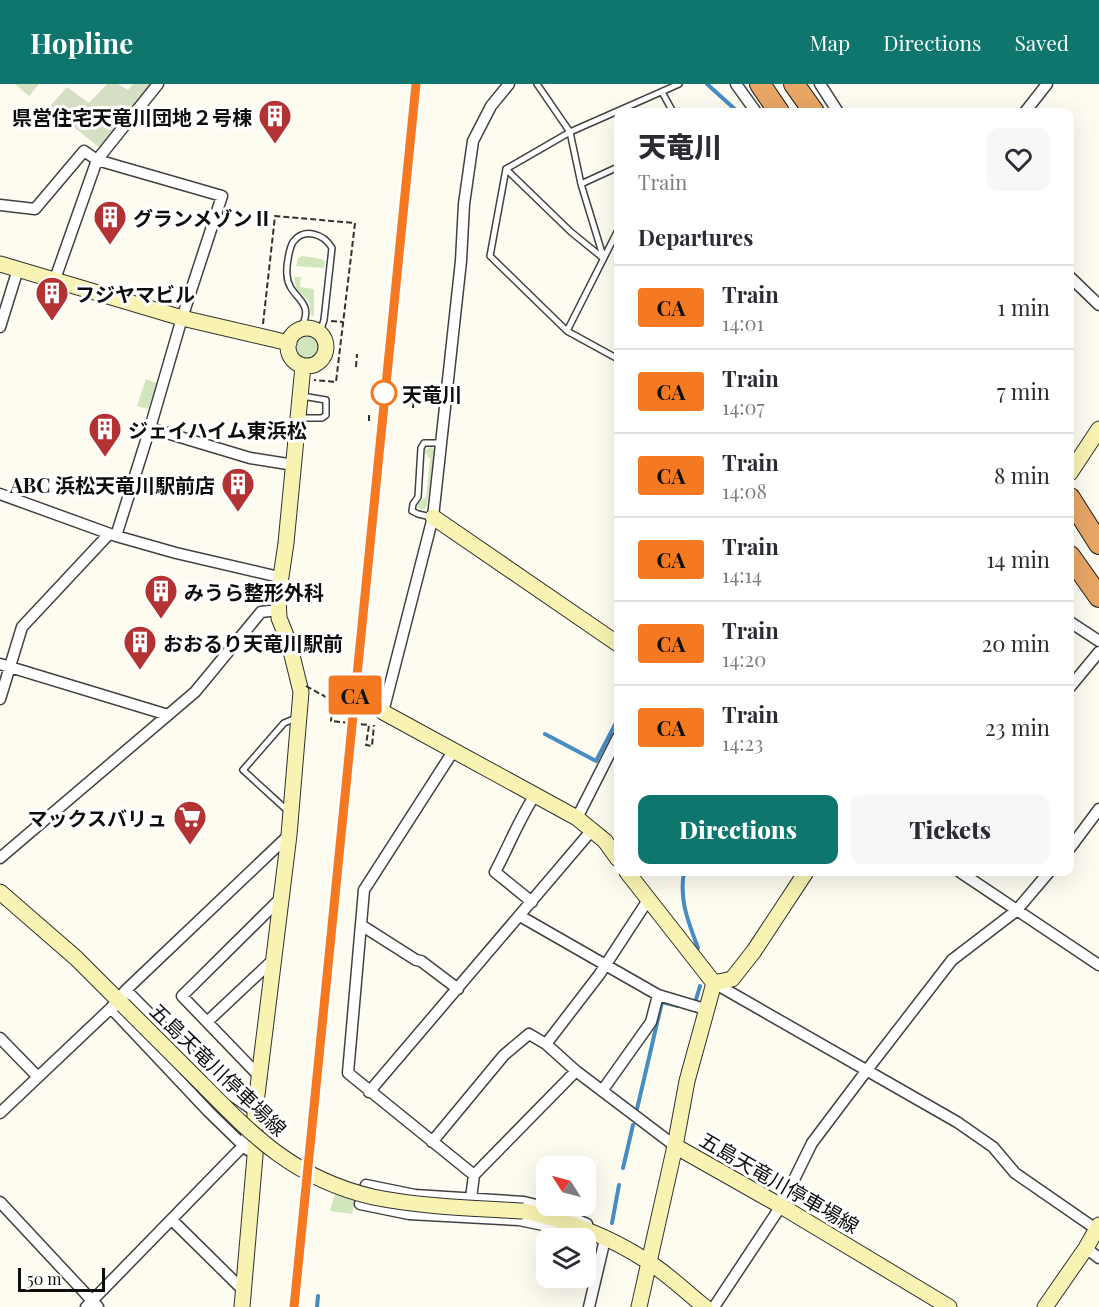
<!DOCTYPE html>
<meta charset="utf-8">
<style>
:root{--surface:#fff;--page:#f7f7f7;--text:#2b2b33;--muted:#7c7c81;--line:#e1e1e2;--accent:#0f766e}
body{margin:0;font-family:"Playfair Display","Noto Sans JP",serif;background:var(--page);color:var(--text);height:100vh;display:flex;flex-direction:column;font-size:22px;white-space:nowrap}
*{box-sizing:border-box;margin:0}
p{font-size:20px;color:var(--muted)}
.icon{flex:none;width:33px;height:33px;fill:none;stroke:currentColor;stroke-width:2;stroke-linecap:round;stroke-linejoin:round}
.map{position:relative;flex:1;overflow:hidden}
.side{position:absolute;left:614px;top:24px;width:460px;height:768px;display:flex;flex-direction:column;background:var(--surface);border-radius:12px;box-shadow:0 6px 24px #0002}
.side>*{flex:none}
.badge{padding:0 12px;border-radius:4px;font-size:21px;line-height:39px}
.needle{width:39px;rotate:306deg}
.fabs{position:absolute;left:536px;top:1072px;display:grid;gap:12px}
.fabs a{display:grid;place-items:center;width:60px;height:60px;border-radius:12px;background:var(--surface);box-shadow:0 6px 24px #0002;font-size:30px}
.scale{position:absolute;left:18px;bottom:15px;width:87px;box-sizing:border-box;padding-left:6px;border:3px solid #0e0e0e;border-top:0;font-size:16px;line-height:21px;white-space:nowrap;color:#0e0e0e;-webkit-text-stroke:4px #fff;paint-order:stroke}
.map>.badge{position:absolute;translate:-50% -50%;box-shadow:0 0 0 3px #fff}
h2{padding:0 24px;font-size:22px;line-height:54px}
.round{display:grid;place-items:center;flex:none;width:63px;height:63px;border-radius:12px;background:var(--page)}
.overview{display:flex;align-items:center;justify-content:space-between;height:102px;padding:0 24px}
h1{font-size:28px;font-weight:800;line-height:45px}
.button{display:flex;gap:12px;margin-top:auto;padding:12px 24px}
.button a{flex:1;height:69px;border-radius:12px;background:var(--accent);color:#fff;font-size:24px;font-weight:800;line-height:69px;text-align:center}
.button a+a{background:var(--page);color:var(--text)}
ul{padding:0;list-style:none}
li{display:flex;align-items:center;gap:18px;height:84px;padding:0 24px;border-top:2px solid var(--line)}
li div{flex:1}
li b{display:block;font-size:22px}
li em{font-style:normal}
li .badge{min-width:66px;font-weight:700;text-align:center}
header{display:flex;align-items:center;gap:36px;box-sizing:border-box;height:84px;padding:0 30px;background:var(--accent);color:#fff}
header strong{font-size:28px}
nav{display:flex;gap:33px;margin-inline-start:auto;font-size:21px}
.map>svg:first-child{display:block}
</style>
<header>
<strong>Hopline</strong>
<nav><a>Map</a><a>Directions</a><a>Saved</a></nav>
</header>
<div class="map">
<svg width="1099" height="1223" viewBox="0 0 1099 1223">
<rect width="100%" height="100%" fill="#fefcf1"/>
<path fill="#d1e6bd" d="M303 172 322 175 325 178 324 184 296 182 298 174Z
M294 193H301L300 203 314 205V232L311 231 309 217 296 204Z
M297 263a11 11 0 1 1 22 0a11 11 0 1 1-22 0Z
M146 295 157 299 148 325 137 322Z
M431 363 434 365V369L427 420 425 425 421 426 418 423V419L426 413 430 375 425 369V366Z
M337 1103 357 1109 352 1130 330 1127Z"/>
<path fill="#d5dfc3" d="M15 0H39L29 12Z
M107 0H118L128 6 133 0H152L100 64 60 32 54 38 44 29 67 3 89 19Z"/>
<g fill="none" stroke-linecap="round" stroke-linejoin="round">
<path stroke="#478cc2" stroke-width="4" d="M707 0 738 28
M545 650 596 677 618 635
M684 788C679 816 688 837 698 864
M695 919 700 902
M637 1025 662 918 678 922
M623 1084 633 1041
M612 1139 619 1101
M317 1223 318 1212"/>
<g stroke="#414141" stroke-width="8">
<path id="lane" d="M537 0 570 48 506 85 571 148 603 174
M662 8 673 28
M506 85 490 172 567 247
M581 100 618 83
M618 146 567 247 618 275
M603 172 581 100 570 48 679 0
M300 245C318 216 288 215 287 191 286 183 289 165 293 158 304 143 324 150 332 164L324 236 320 248
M298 334H322L326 331V316L302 312
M431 433 418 430 412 427 413 420 418 413 421 364 424 359H441
M289 728 243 686 284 639 296 634"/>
</g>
<g stroke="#414141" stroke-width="13">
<path id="street" d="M736 0 756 28
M820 0 838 28
M1025 28 1047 0
M0 121 35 125 84 67 97 76 222 112 182 234 150 344 250 374 294 381
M1070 193 1099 221
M55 195 97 76 158 0
M0 243 18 185
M150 344 116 452 176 469 279 493
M0 410 113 451
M1070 538 1099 557
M0 580 168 631
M1070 603 1099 568
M0 615 22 543 109 450
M383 628 433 433 461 177 464 120 473 57 491 22 509 0
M454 666 364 806 348 989 474 1091
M577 734 618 653
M1070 764 1099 725
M0 774 195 608 261 528 278 526
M960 788 1099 881
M648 816 599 891 546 960 576 987 675 1062
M532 818 495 788C509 762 519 735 535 711
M520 832 658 911 705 925
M361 841 416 876 421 877 458 905
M714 899 957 1038 993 1063 1015 1089 1096 1145
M111 924 208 1027 248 1066
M207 938 274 875
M0 954 38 993
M261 994 182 912 280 815
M602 1007 651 938 658 911
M369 1008 592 746
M0 1029 111 924 126 906 289 751
M432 1058 504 971 529 950 546 960
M471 1114 474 1091 576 987
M0 1118 98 1223
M172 1136 243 1206
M584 1155 548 1142 519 1136 409 1130 360 1120 366 1101 415 1111 524 1118 553 1125 587 1140
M1086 1164 1099 1174
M86 1223 243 1062 255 1027 227 1008 126 906
M589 1223 605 1155
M714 1223 781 1122 812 1059 867 986 952 876 1016 827 1049 788"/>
</g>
<g stroke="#303030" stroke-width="17">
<path id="secondary" d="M0 180 182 234 289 259
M288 263a19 19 0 1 1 38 0a19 19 0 1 1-38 0Z
M1070 389 1099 345
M433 433 618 560
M383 628 577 734 605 757 618 775
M627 788 714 899
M0 808 76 874 123 921
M714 899 732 895 754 867 806 788
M675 1062 781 1122 949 1223
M523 1127C566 1136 610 1153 647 1177 668 1190 686 1208 705 1223
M242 1223 255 1072V1027L289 751 301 608 289 559 279 534 278 513 286 459 303 282
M639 1223 675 1062 687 997 714 899
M1045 1223 1086 1164 1099 1141"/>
</g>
<g stroke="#1f1f1f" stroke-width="22">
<path id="highway" d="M760 0 779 28
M794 0 814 28
M1070 414 1099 460
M1070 472 1099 513"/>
</g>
<path stroke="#303030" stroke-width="2" stroke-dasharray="6 3" stroke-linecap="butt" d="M331 237 343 238
M263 240 275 132 355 139 336 298 314 296
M356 283 357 270
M413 324 414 311
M369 337V330
M388 340V332"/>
<use href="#lane" stroke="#fff" stroke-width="5"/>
<use href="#street" stroke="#fff" stroke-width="10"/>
<use href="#secondary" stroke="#f8f3b2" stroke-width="15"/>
<use href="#highway" stroke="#e8a665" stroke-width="20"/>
<g stroke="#b33233" stroke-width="6">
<path id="rail" d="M294 1223 416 0"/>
</g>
<use href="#rail" stroke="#fff" stroke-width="4" stroke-dasharray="11" stroke-linecap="butt"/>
<g stroke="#303030" stroke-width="17" stroke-linecap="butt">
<path id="secondary-bridge" d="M123 921C149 947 175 973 201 999 254 1053 295 1095 373 1113 422 1123 473 1124 523 1127"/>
</g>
<path stroke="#303030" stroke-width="2" stroke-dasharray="6 3" stroke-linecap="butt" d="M306 602 333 617 331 637 369 641 366 661 372 662 374 641"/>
<use href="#secondary-bridge" stroke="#f8f3b2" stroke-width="15"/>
</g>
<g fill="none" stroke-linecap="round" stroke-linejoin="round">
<g stroke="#fff" stroke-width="14">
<path id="line" d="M294 1223 416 0"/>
</g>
<use href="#line" stroke="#f47921" stroke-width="9"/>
</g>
<defs>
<g id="building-pin" transform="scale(1.725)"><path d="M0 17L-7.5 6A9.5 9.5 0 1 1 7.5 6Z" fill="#b33233" stroke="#fff"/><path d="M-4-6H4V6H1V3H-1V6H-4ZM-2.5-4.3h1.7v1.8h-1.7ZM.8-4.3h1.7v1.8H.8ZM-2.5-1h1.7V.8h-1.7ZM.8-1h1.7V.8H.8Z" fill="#fff"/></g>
<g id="supermarket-pin" transform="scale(1.725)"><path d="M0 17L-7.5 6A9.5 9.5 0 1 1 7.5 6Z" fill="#b33233" stroke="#fff"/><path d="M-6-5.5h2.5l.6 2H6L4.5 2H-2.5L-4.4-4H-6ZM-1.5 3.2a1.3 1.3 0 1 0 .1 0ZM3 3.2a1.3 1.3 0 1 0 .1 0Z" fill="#fff"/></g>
</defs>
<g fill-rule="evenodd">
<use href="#building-pin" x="275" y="32"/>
<use href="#building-pin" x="110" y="133"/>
<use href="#building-pin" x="52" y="209"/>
<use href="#building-pin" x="105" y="345"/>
<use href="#building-pin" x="238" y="400"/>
<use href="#building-pin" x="161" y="507"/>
<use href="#building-pin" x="140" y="558"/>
<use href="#supermarket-pin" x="190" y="733"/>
</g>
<circle fill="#fff" stroke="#f47921" stroke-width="3" cx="384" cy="309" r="12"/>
<g text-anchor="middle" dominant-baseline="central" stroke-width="6" stroke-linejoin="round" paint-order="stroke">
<g font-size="20" font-weight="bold" fill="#0e0e0e" stroke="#fff" text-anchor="start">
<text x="252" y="32" text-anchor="end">県営住宅天竜川団地２号棟</text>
<text x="133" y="133">グランメゾンⅡ</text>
<text x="75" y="209">フジヤマビル</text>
<text x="128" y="345">ジェイハイム東浜松</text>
<text x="215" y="400" text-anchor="end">ABC 浜松天竜川駅前店</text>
<text x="184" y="507">みうら整形外科</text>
<text x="163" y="558">おおるり天竜川駅前</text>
<text x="167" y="733" text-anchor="end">マックスバリュ</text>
</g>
<g font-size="20" font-weight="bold" fill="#0e0e0e" stroke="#fff" text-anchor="start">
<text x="402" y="309">天竜川</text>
</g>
<g font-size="20" fill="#0e0e0e" stroke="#fff">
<text transform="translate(219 985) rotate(44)">五島天竜川停車場線</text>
<text transform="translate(780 1098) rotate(30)">五島天竜川停車場線</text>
</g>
</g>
</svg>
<div class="fabs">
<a><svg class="needle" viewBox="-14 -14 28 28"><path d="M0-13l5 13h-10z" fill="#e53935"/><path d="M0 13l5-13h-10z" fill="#7c7c81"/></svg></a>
<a><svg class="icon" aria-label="layers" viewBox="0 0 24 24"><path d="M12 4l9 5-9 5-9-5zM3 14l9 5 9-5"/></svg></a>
</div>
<div class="scale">50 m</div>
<b class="badge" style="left:355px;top:611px;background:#f47921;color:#111">CA</b>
<section class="side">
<div class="overview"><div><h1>天竜川</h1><p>Train</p></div><a class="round"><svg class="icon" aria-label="heart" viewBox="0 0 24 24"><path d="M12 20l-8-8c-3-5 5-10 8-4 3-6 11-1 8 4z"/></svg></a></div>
<h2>Departures</h2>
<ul>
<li><span class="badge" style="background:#f47921;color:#111">CA</span><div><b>Train</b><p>14:01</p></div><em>1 min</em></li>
<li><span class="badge" style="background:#f47921;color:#111">CA</span><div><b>Train</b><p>14:07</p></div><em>7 min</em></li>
<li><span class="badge" style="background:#f47921;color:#111">CA</span><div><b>Train</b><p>14:08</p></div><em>8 min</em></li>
<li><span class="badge" style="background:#f47921;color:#111">CA</span><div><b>Train</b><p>14:14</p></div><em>14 min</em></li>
<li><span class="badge" style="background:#f47921;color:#111">CA</span><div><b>Train</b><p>14:20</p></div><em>20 min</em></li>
<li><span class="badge" style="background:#f47921;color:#111">CA</span><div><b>Train</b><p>14:23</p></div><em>23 min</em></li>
</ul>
<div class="button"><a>Directions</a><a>Tickets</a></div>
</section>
</div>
